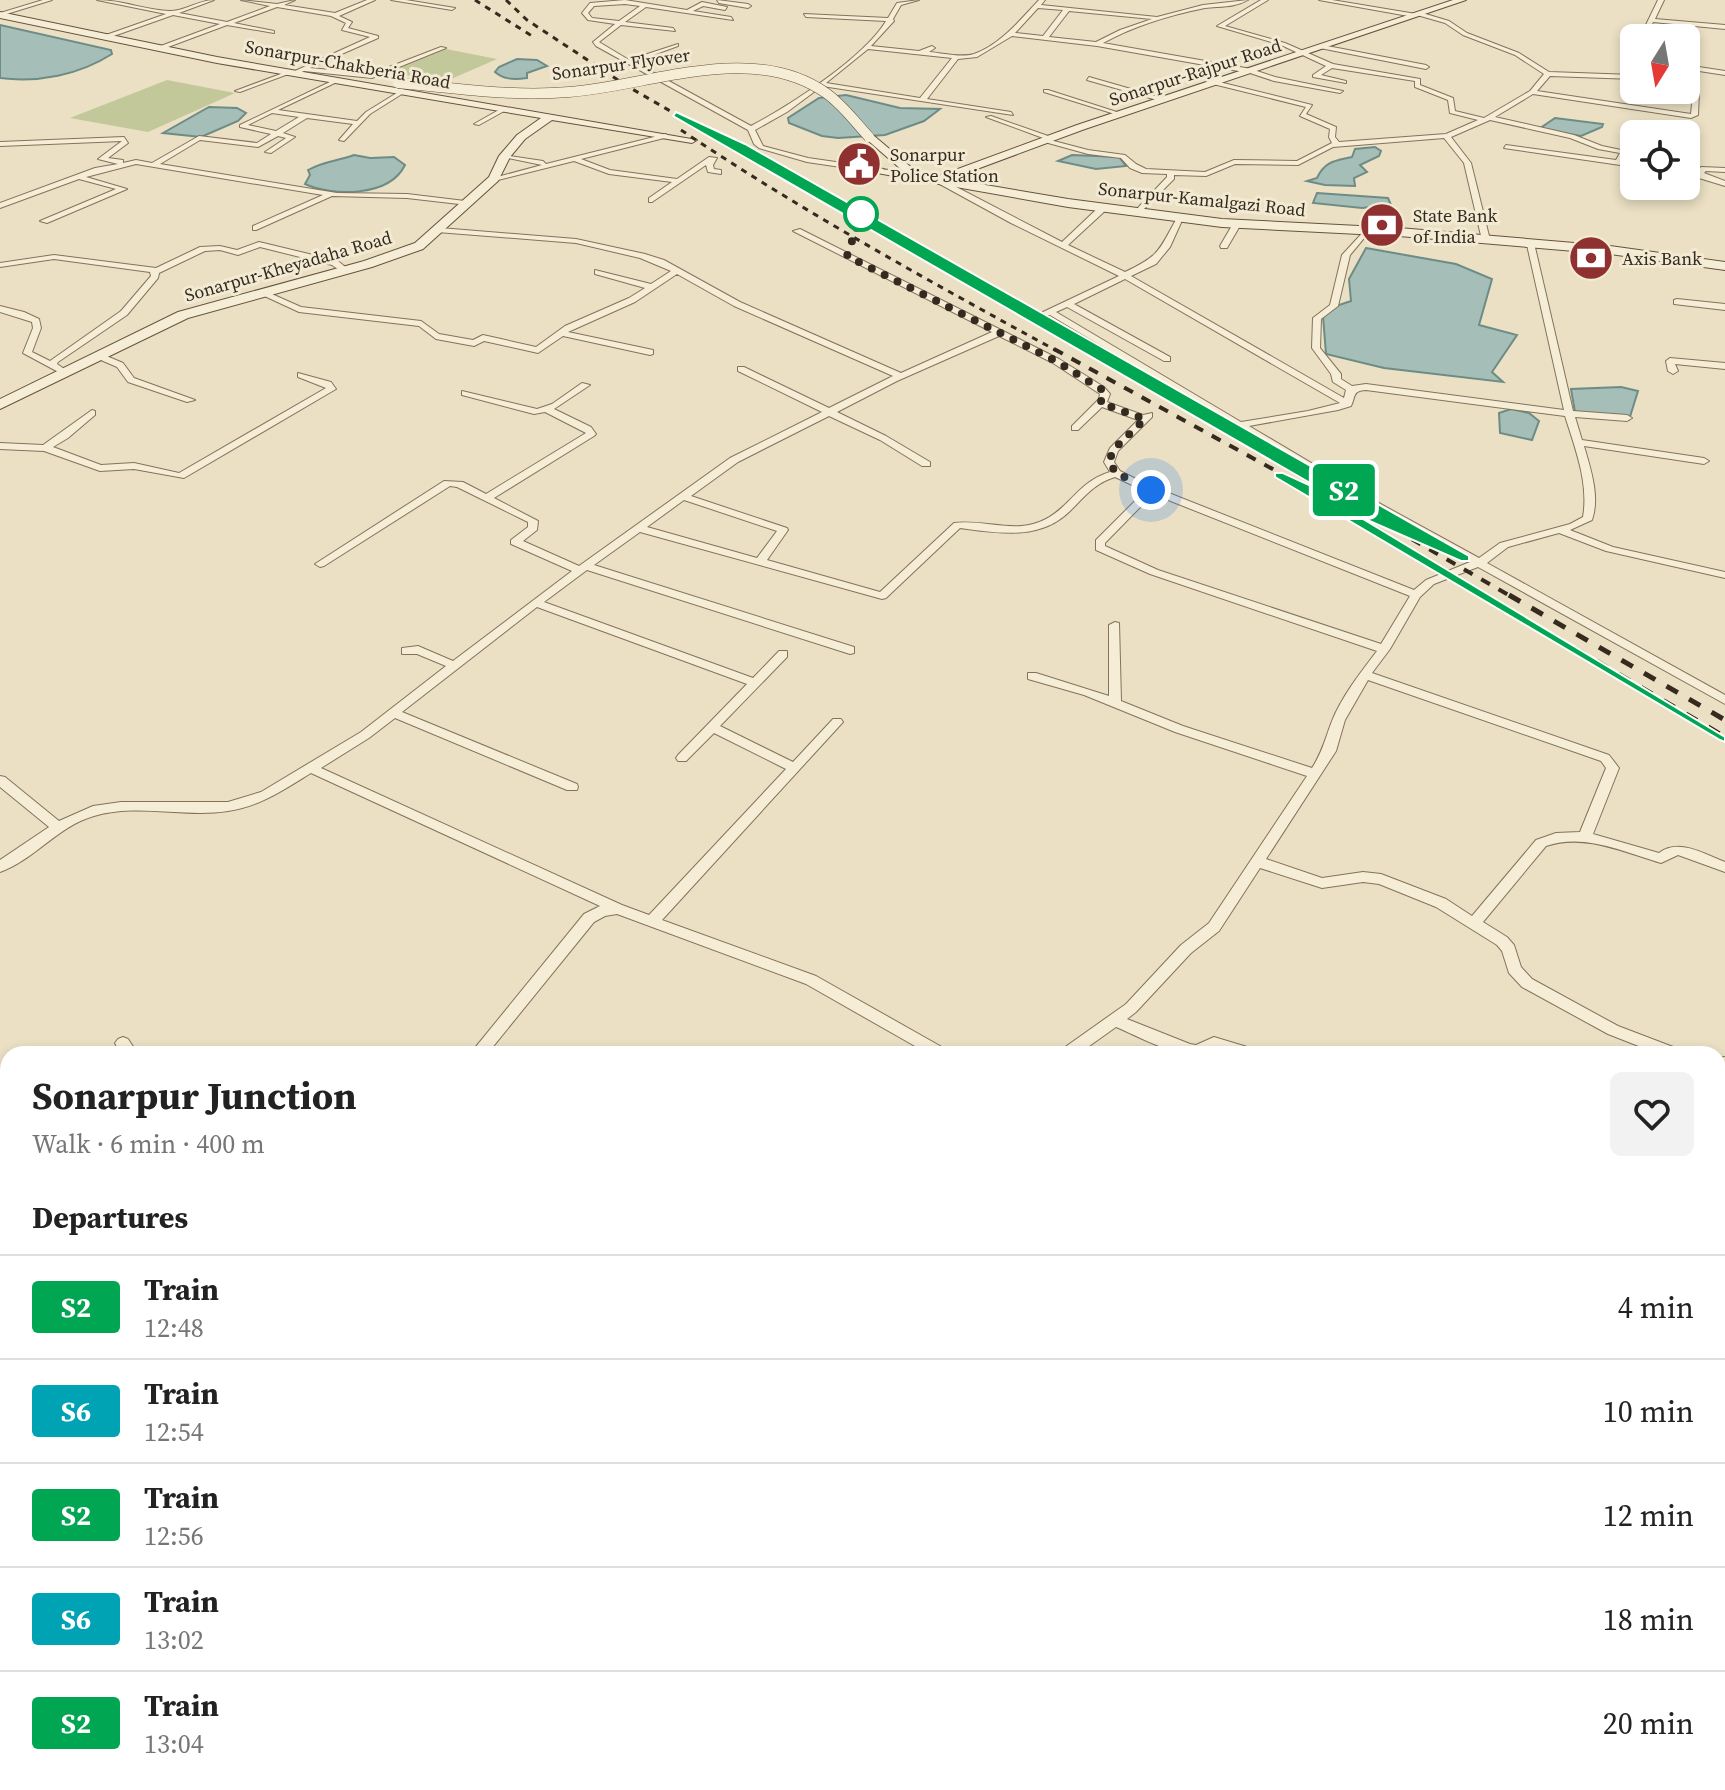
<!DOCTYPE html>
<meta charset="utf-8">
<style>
:root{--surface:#fff;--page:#f2f2f2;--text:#222;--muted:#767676;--line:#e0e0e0}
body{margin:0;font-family:"Source Serif 4",serif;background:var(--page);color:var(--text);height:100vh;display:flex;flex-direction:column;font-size:30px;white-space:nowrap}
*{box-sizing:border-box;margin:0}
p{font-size:26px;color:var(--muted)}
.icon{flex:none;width:44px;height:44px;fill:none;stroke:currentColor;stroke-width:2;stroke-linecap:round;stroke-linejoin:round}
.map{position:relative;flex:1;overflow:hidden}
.drawer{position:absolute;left:0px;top:1046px;width:1726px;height:744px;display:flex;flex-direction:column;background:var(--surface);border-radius:24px 24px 0 0;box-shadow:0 4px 12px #0003}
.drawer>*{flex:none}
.badge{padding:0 16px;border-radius:6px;font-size:28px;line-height:52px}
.needle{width:52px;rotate:191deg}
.fabs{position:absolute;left:1620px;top:24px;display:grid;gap:16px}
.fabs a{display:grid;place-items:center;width:80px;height:80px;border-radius:12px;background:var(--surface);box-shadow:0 4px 12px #0003;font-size:40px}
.you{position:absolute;width:40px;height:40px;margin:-20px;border:6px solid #fff;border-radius:50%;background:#1a73e8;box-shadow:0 0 0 12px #1a73e833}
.map>.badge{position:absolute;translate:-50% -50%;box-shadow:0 0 0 4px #fff}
h2{padding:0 32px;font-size:30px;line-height:72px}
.round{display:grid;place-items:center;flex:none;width:84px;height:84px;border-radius:12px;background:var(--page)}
.summary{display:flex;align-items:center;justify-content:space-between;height:136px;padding:0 32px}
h1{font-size:38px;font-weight:700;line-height:60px}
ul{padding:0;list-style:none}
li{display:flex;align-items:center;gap:24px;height:104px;padding:0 32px;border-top:2px solid var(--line)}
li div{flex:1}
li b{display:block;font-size:30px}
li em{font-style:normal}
li .badge{min-width:88px;font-weight:700;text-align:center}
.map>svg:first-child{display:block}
</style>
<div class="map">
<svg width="1725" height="1790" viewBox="0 0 1725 1790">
<rect width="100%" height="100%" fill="#ebe0c4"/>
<path fill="#c2c899" d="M446 49 497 59 444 82 390 72Z
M167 80 235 93 148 132 70 118Z"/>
<path fill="#a6beb8" stroke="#6d8c85" stroke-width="2" d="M0 25 111 50 112 54C79 75 38 83 0 78Z
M517 59 537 60 547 66 527 73V78C512 80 503 79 495 72L499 67Z
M846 95 900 108 940 109 924 121 885 135 838 138 822 136 789 123 788 118 819 98Z
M209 107 237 108 246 113 238 121 201 137 163 133Z
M1555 118 1603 124 1602 127 1581 136 1539 129Z
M1375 147 1381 151 1379 156 1360 165 1367 172 1354 178 1355 186 1325 185 1307 181 1317 178C1325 161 1335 161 1352 157L1355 149Z
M354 155 370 158 394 157 405 165C389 198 331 196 305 184L310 175 308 170C324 161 338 161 354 155Z
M1072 155 1119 157 1126 166 1096 169 1058 161Z
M1317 193 1388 198 1391 205 1362 208 1313 203Z
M1366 248 1456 264 1492 279 1479 325 1517 335 1492 372 1503 382 1384 368 1326 354 1323 316 1327 309 1351 301 1349 279Z
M1621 387 1638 391 1629 420 1575 412 1571 389Z
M1511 409 1529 413 1539 421 1532 440 1500 433 1499 413Z"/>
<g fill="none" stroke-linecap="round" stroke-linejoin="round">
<g stroke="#84725c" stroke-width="2">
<path id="minor" d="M43 0H52L0 16V13Z
M97 0C122 0 145 10 169 11 184 12 198 0 214 0L179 13 227 22 270 6 241 0 277 4 295 0 284 5 335 13 367 0H375L339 16 352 22 348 28 378 36V38L310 68 371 74 441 47 446 48 372 78 304 71 297 74 295 71 370 37 342 30 346 23 331 16 277 7 234 23 274 31V33L227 25 160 50 158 47 220 24 173 15 108 38 106 35 166 14Z
M391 0H406L455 8 452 10Z
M625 0 687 10 702 2 727 7 725 10 703 6 693 11 731 17 733 20 646 7 625 22 673 28 675 31 621 25 599 42 629 60 678 44V46L634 62 751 126C789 106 864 58 886 21L806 17 804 14 888 18 897 3 919 0 901 5 893 19 894 21 871 46 919 51 932 46 935 48 929 52C942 53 961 58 974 54 1000 45 1021 19 1039 0H1045L1041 5 1157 17 1203 5 1248 0C1234 8 1220 6 1205 8 1170 15 1134 26 1103 43L1251 69 1275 77 1343 91 1340 93 1274 81 1250 73 1097 46 1012 36 977 57 958 59 927 99 1011 112 1013 115 822 86 787 112 755 130 763 146 808 158 884 169 881 173 807 162 759 148 754 144 748 130 596 46 593 42 615 24 588 20 582 13 590 3ZM625 4 640 6 619 21 592 18 588 13 594 6ZM1038 8 1063 10 1043 36 1015 33ZM1069 11 1152 19 1120 30 1096 42 1049 37ZM868 49 952 58 920 98 826 83Z
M717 0 748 4 751 6 748 8 719 3Z
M1261 0H1268L1225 26 1285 43 1333 64 1420 79V85L1453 98 1455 111 1484 118 1530 91 1544 74 1515 55 1463 35 1445 23 1417 15 1414 17 1319 0H1332L1416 14 1419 12 1449 21 1467 33 1519 53 1549 72 1634 75V79L1550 76 1537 91 1691 114 1693 93 1684 90 1686 87 1699 92 1698 115 1691 118 1533 94 1495 117 1574 135 1602 146 1626 151 1623 161 1634 163V167L1504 148 1506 145 1616 160 1620 153 1598 149 1570 138 1490 120 1451 137 1471 163 1490 240 1486 242 1482 240 1464 163 1444 138 1333 147 1298 165 1235 164 1206 176 1174 175V179L1138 215H1135V211L1167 177V174L1142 173 1130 168 1121 158 1088 154 1041 141 1043 138 986 117 991 116 1051 137 1050 140 1088 150 1125 155 1136 164 1146 169 1205 172 1234 160 1297 161 1332 143 1329 137 1330 129 1300 116 1306 107 1213 84 1215 81 1312 105 1306 114 1336 127 1335 137 1339 142 1446 134 1478 120 1450 113 1448 100 1415 87V81L1332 68 1321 75 1346 81V83L1313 77V75L1326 66 1281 45 1217 26Z
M1658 0H1664L1655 19 1725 25V29L1653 22 1648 33 1650 38H1644L1642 33Z
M1322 45 1426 65 1429 67 1426 69 1320 48Z
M1686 65 1725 71V75L1686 69Z
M286 72 291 73 240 92 235 91Z
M1089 77 1166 99 1167 100 1164 102 1087 80Z
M334 80 339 81 278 110 357 121 366 112 400 91 405 92 370 114 344 141 339 140 353 124 307 118 283 133 295 137 271 153 265 152 286 138 278 136 258 147 200 140 160 164 337 193 407 194 465 201H468V205L407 198 332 196 256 230H253V226L323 195 136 164 86 177 127 189 47 223 40 221 116 189 79 179 0 208V203L95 168 118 164 98 159 122 141 0 146V142L124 137 128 143 108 158 123 160V163L136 160 152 163 199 136 257 143 271 134 240 127V125ZM272 113 299 117 276 131 248 125Z
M1044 90H1048L1123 114 1118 115 1044 92Z
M504 107 506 110 479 125 474 124Z
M666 134 668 137 581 159 610 170 677 179 709 157 717 158 713 165 714 169 721 170V174L708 172 706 165 652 202H649V198L672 182 609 174 574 161 494 181 490 179 542 165 503 157V155L543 161 546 164Z
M1701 167 1725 168V172L1706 171 1704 173 1725 181V186L1686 174V170L1697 172Z
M939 178 1062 242 1100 206H1106V210L1068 245 1125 272C1161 255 1159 250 1178 216H1184L1170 247 1156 264 1131 276 1344 398 1346 390 1333 382 1331 374 1312 348 1313 318 1330 305 1342 255 1366 229 1370 231 1350 255 1338 306 1321 319 1320 348 1341 374V379L1352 386 1366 384 1564 410 1527 245 1534 243 1573 411 1627 415 1632 418 1627 421 1575 417 1582 440 1704 458 1709 461 1704 464 1584 446C1591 470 1600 497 1592 520L1570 530 1613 547 1725 572V578L1606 551 1559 533 1508 547 1487 563 1725 695V704L1478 567 1434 584 1420 597 1390 649 1372 673 1609 755 1619 768 1593 834 1659 853C1679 838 1704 854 1725 862V872L1678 855 1661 863C1623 852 1585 833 1546 846L1483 922 1507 937 1514 945 1521 967 1532 979 1618 1026 1681 1050 1684 1054H1659L1608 1034 1522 987 1509 973 1502 951 1497 945 1436 907 1379 884 1363 882 1322 888 1260 868 1219 931 1191 953 1136 1012 1127 1019 1190 1044 1196 1045 1214 1037 1257 1050 1260 1054H1230L1215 1049C1184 1064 1145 1039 1116 1027L1078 1054H1058L1061 1050 1126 1004 1181 945 1209 923 1307 776 1175 732 1084 695 1028 679V673H1036L1109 696V625L1115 622 1119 623 1121 701 1183 726 1312 768C1323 751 1325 739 1332 721 1342 696 1361 672 1377 651L1150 574 1096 550V540L1145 491 1115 477C1095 483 1085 496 1070 511 1040 541 998 533 960 528L886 598 882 599 640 532 594 565 854 647V653L850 654 587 570 544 602 753 678 779 651H787V657L720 726 793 762 833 719H841L843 722 662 920 816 976 947 1050 950 1054H929L806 984 617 914 605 916 594 922 487 1054H470L584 914 600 906 311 773C285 789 259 807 228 811 185 818 137 803 94 816 58 826 34 860 0 872V860L49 827 0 787V776L5 777 59 821 93 806 121 802H228L261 792 361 732 446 666 417 654H402V648L418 646 453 661 572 571 511 544V540L528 527V522L457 487 450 486 324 566 320 567 315 564 444 481 463 482 486 494 586 433 545 412 534 414 462 395V391L537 409 552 404 582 383 590 385 554 409 591 427 596 434 594 436 494 498 538 521 537 530 523 541 579 566 730 458 822 412 738 371V367H744L829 408 893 376 734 306 677 274 635 302 568 332 653 350V354L650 355 563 336 538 353 484 341 474 346 436 339 419 326 299 312 258 293 265 291 301 307 421 321 439 334 473 340 483 335 536 347 565 326 629 298 645 288 595 274V270L651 284 671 271 640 258 576 243 437 232 436 230 440 228 576 239 645 254 664 260 740 302 901 373 992 332 793 231 800 229 1059 359 1104 387 1110 394 1107 402 1143 415 1152 413V417L1118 451 1114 462 1120 471 1146 484 1414 590 1426 580 1470 562 1369 506 1050 315 1043 316V312L1119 276 1011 223 936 182 935 180ZM1125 279 1340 403 1308 411 1241 422 1056 312 1067 307 1164 361H1170V357L1074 304ZM999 336 1053 363 1100 394 1099 399 1072 426V430H1078L1102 407 1138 420 1110 448 1104 462 1110 472C1078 482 1072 505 1046 519 1017 535 985 519 954 523L880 592 767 560 788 530 787 528 691 496 738 462 829 416 880 440 922 466H930V462L886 436 837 412 897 381ZM1366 390 1565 416C1575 448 1589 483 1583 517L1570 524 1500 543 1479 558 1377 502 1249 426 1338 410 1351 406C1356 396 1352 391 1366 390ZM1153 494 1410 596 1381 644 1158 570 1105 546V543ZM684 500 777 531 757 558 647 527ZM537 607 747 684 678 755 676 758 678 761H686L714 733 786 769 649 915 622 905 321 768 369 738 395 718 567 790H577L578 787 577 784 402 712ZM1368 680 1601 761 1606 768 1580 832 1556 833 1536 840 1472 916 1446 899 1381 874 1363 872 1322 878 1266 859 1336 751 1345 720Z
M1234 222 1241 224 1227 248H1221L1220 246Z
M259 242 338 261 349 270 342 272 332 265 260 247 238 255 220 250 205 251 159 273 158 278 127 315 58 362 57 364 69 372 64 375 23 353 33 328 32 322 0 312V306L24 312 39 319 41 328 32 352 50 361 121 311 151 276 150 272 54 259 0 267V263L54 255 156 268 200 247 220 246 237 250Z
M1677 299 1725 304V310L1674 304V300Z
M97 352 123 363 134 378 195 400 187 402 128 382 117 367 94 357 93 355Z
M1670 358 1725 363V369L1675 364 1678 371 1673 374 1668 371 1666 361Z
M298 373 331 382 336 389 184 478 134 469 100 471 44 451 0 449V443L43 445 92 410 95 411V415L68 438 53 447 101 465 134 463 179 473 326 388 298 377Z
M123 1037 128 1039 134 1048 131 1052 113 1054 117 1047 115 1043 118 1039Z
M1725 1057V1069L1718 1070V1058Z
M8 1107V1124L0 1128V1111Z
M0 1253 8 1255V1271L0 1269Z
M8 1513V1538L0 1542V1517Z
M642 1782H664V1790H642Z
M1129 1782H1151L1149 1790H1127Z
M1236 1782H1280L1283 1790H1239Z"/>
</g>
<g stroke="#66533f" stroke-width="2">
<path id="secondary" d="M1453 0H1466L1085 129 950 179 1068 199 1222 219 1399 228 1610 246 1725 262V270L1610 254 1399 236 1222 227 1068 207 877 173V169L903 171 864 137 873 135 919 174 936 177 1077 125Z
M0 12 217 57 697 140 692 143 552 120 525 139 510 157 498 181 423 249 372 267 188 318 0 409V399L178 312 364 261 415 243 489 177 499 156 517 135 541 118 217 63 0 18Z"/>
</g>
<use href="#minor" fill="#f6edd7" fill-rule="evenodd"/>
<use href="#secondary" fill="#f6edd7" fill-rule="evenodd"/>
<path stroke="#352a1f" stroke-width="3" stroke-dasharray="6 6" stroke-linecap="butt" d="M475 0 532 36
M506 0 527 20 627 86 1086 351
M681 130C802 211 929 281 1057 351"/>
<path stroke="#352a1f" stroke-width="4" stroke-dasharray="10 10" stroke-linecap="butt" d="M1054 349 1309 489
M1083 349 1512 597
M1300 487 1487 597"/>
<path stroke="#352a1f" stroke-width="5" stroke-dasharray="13 13" stroke-linecap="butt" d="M1484 595 1725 737
M1509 595 1725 720"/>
<g stroke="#66533f" stroke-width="11" stroke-linecap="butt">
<path id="secondary-bridge" d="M398 83C455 88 512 97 569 92 650 86 752 41 826 93 843 105 855 122 869 137"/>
</g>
<use href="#secondary-bridge" stroke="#f6edd7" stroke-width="10"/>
</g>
<path fill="#00a651" stroke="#fff" stroke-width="2" d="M676 112 745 144 1469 556V561H1461L1358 516 1725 737V742L1720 740 1275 477V473H1283L1331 495 673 116Z"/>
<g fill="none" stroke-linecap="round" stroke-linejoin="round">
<path stroke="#352a1f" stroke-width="8" stroke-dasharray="0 14.4" d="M861 214 847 256 1056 361 1101 389 1105 394 1100 403 1145 419 1113 450 1109 462 1116 473 1151 490"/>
</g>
<defs>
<g id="civic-disc" transform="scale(2.3)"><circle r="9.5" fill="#8f3130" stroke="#f3ead3"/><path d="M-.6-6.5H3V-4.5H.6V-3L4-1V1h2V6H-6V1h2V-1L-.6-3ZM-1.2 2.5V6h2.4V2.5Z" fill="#fff"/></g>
<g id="bank-disc" transform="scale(2.3)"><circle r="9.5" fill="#8f3130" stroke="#f3ead3"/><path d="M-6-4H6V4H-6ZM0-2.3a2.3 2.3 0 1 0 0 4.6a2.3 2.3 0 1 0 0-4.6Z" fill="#fff"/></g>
</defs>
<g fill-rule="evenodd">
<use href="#civic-disc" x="859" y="164"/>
<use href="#bank-disc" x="1382" y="225"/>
<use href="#bank-disc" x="1591" y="258"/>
</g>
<circle fill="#fff" stroke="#00a651" stroke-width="4" cx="861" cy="214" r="16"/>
<g text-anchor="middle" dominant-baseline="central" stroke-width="6" stroke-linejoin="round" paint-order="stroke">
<g font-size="18" fill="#352a1f" stroke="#f3ead3">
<text transform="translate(348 64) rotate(10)">Sonarpur-Chakberia Road</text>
<text transform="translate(621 64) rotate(-8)">Sonarpur Flyover</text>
<text transform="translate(1195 72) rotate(-18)">Sonarpur-Rajpur Road</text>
<text transform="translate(1202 199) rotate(6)">Sonarpur-Kamalgazi Road</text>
<text transform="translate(288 266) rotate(-16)">Sonarpur-Kheyadaha Road</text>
</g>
<g font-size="18" fill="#352a1f" stroke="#f3ead3" text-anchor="start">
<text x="890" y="154">Sonarpur<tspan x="890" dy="21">Police Station</tspan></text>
<text x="1413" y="215">State Bank<tspan x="1413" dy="21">of India</tspan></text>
<text x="1622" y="258">Axis Bank</text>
</g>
</g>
</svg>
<div class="fabs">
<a><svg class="needle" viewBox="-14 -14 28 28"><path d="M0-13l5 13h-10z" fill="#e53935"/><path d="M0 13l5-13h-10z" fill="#767676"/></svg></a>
<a><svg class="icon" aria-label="locate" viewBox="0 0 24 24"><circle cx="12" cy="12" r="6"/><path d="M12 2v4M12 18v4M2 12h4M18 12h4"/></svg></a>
</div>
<div class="you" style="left:1151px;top:490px"></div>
<b class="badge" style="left:1344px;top:490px;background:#00a651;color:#fff">S2</b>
<section class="drawer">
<div class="summary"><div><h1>Sonarpur Junction</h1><p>Walk · 6 min · 400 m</p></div><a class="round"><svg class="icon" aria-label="heart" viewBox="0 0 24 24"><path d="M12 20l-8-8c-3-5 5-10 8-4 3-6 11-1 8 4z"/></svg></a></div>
<h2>Departures</h2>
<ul>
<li><span class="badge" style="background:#00a651;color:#fff">S2</span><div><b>Train</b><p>12:48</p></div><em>4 min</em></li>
<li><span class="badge" style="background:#00a3b4;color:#fff">S6</span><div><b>Train</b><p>12:54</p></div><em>10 min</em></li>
<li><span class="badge" style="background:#00a651;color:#fff">S2</span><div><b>Train</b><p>12:56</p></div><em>12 min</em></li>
<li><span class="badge" style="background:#00a3b4;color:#fff">S6</span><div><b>Train</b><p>13:02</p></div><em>18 min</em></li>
<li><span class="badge" style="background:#00a651;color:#fff">S2</span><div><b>Train</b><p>13:04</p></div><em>20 min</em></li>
</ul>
</section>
</div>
